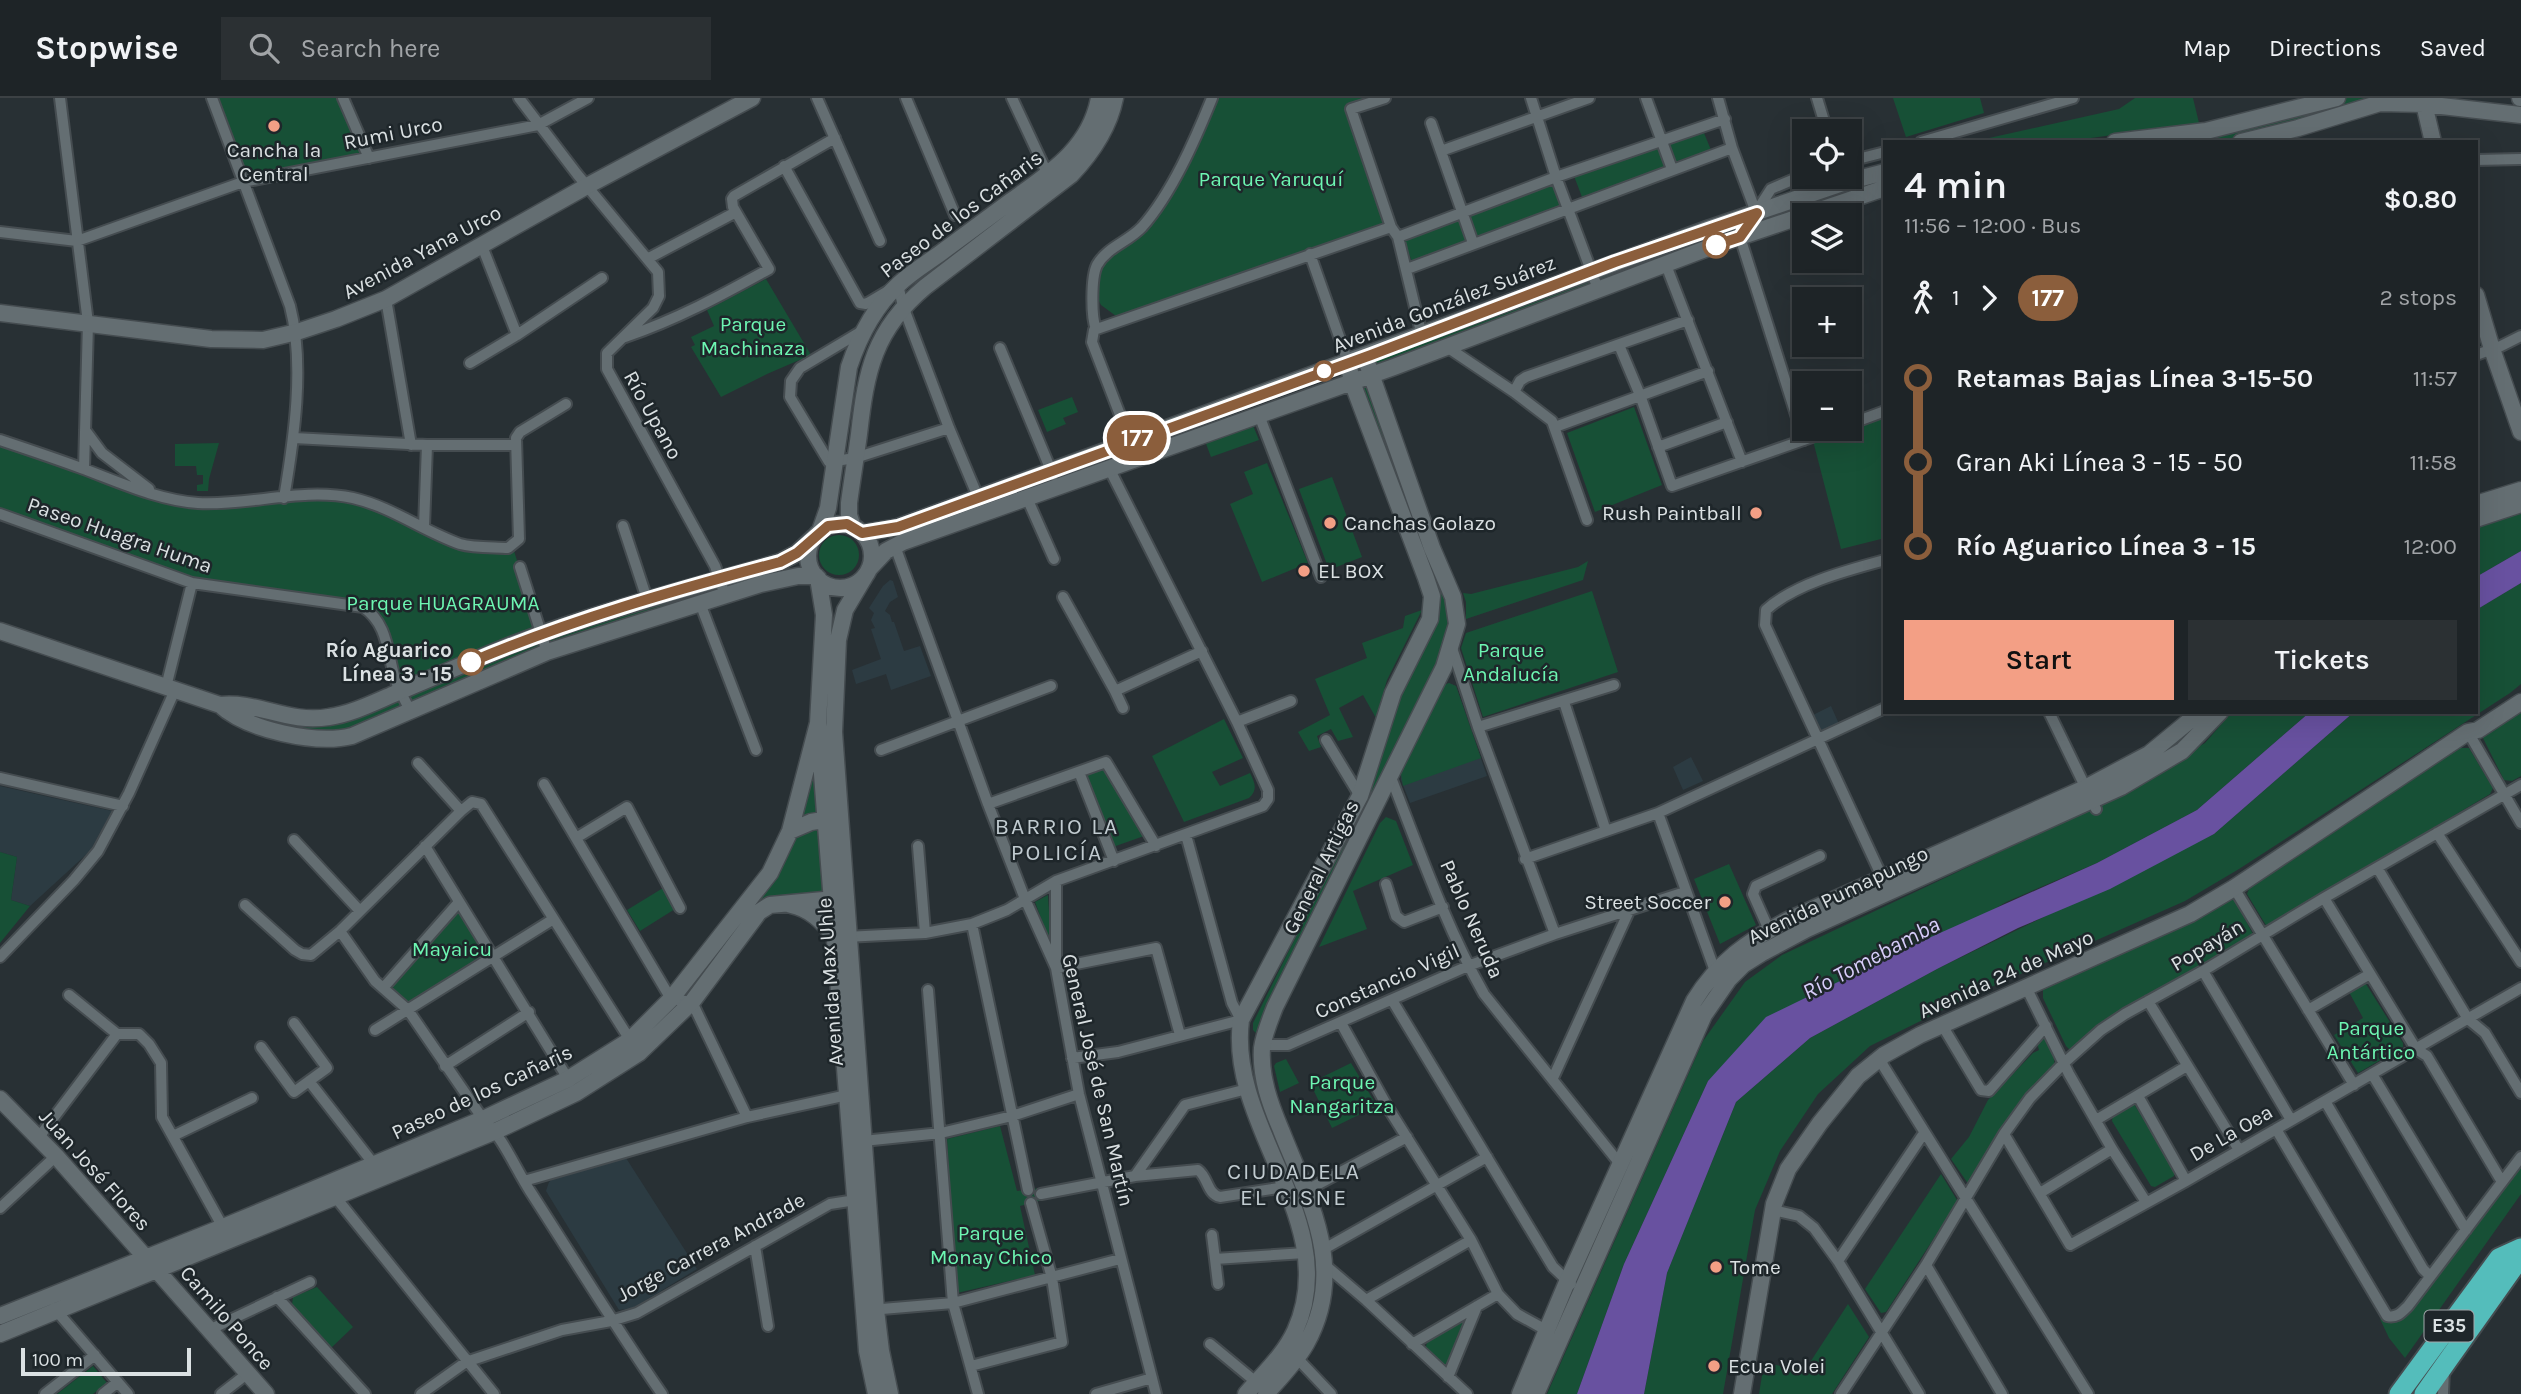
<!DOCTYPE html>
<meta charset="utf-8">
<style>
:root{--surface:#1e2427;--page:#2b3033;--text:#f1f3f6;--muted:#a1a4a7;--line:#3c4144;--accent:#f39f85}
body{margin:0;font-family:Karla,sans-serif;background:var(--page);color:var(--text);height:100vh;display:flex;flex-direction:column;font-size:26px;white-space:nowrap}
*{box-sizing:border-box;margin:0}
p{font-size:23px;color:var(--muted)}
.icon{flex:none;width:38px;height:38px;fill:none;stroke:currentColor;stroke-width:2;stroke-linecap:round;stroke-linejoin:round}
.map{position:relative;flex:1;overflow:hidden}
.sheet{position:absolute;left:1883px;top:42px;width:595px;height:574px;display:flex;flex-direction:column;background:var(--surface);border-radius:0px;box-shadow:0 7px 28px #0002,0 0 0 2px var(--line)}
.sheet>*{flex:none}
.badge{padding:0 14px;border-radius:23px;font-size:24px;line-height:46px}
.fabs{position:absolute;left:1792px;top:21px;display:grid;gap:14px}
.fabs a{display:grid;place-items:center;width:70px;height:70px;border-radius:0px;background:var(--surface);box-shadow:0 7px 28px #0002,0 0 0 2px var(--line);font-size:35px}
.scale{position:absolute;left:21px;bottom:18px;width:170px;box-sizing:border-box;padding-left:7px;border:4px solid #dbe1e3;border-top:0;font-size:19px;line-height:24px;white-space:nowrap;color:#dbe1e3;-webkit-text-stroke:5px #1e262a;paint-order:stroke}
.map>.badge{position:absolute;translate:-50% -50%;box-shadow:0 0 0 4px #fff}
.legs{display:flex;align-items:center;gap:10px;height:77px;padding:0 21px;font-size:23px}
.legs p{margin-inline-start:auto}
.head{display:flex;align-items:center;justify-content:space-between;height:119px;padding:0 21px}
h1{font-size:38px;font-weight:600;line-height:52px}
.button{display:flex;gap:14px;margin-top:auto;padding:14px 21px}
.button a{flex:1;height:80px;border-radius:0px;background:var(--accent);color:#111;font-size:28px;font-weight:600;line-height:80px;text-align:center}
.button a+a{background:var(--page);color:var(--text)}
ul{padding:0 21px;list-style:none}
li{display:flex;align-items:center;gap:24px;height:84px;font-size:26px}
li i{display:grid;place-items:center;width:10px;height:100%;margin:0 9px;background:currentColor}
li i::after{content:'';width:18px;height:18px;margin:-9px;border:5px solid;border-radius:50%;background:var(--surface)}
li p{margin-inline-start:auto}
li:first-child i{background:linear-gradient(#0000 50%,currentColor 0)}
li:last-child i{background:linear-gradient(currentColor 50%,#0000 0)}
header{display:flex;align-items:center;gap:42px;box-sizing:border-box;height:98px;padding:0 35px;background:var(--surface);border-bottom:2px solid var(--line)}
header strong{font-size:33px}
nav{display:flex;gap:38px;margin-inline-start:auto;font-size:24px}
.search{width:490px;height:63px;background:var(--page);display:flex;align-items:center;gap:18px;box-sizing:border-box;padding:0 24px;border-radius:0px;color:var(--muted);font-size:26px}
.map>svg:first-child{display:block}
</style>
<header>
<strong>Stopwise</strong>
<div class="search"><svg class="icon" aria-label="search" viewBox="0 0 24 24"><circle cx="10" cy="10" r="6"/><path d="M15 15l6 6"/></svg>Search here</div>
<nav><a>Map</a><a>Directions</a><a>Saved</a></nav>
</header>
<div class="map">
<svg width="2521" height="1296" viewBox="0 0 2521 1296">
<rect width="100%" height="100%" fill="#283034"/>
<path fill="#2c3b42" d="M890 482 893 483 898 499 890 504 885 513 890 517 892 524H894L904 553 920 548 931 578 891 592 886 576 856 586 852 572 881 561 871 531 875 530 871 522 874 515 869 510 883 488Z
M1449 585 1456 588 1487 678 1410 705 1401 682V676L1439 594 1444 587Z
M1831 608 1839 626 1821 633 1813 617Z
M1691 659 1703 683 1683 692 1673 669Z
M0 688 112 713 90 753 30 808 11 802 17 759 0 754Z
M626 1060 697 1171 633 1210 619 1212 546 1093 549 1084 555 1079Z"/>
<path fill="#175036" d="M215 0H340L365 56 245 81Z
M1216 0H1362L1363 5 1350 10 1388 126 1116 218 1101 207 1097 199 1096 189 1102 167 1107 159 1146 129Z
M1893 0H1980L1984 15 1906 39Z
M2135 0H2193L2199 25 2062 44H1971L2119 11Z
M2337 0H2425L2395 4 2241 44H2115Z
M1704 35 1711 52 1674 64 1668 47Z
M1658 47 1665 70 1582 99 1574 78Z
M1554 83 1563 109 1475 141 1466 115Z
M1459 122 1467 143 1412 164 1404 142Z
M1723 126 1728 143 1377 275 1371 257Z
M766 181 811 257 767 276 721 299 691 249 695 247 691 239 714 228 707 212Z
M1370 288 1413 412 1406 416 1360 291Z
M1072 299 1078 314 1063 320 1066 326 1047 334 1038 312Z
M1634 309 1662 387 1595 414 1567 335Z
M1885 316V440L1841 451 1811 335 1828 331H1850Z
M1252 325 1259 342 1211 359 1205 343Z
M0 344 165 401H350L421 430 492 450 514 453 539 532 404 584 400 580C394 552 390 523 365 506L193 482 0 412Z
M219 345 209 381 208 393H197V387L203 386V377H197L196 368H175V346Z
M1267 365 1308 465 1262 484 1230 406 1253 396 1244 374Z
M1332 379 1362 459 1329 472 1299 391Z
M2521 412V453L2476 479V428Z
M819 457a20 20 0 1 1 40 0a20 20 0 1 1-40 0Z
M1428 455 1451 512 1449 539 1262 931 1256 935 1253 932V925L1367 696 1400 592 1433 527 1424 457Z
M786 461 793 479 598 536 336 642 243 621 246 608 315 621 509 548Z
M1588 463 1583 482 1466 521V504L1463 495 1471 496 1578 469Z
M2521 485V586L2510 595 2239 771 2185 803 1973 897 1870 948 1818 996 1780 1053 1755 1112 1723 1296H1644L1667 1175 1736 1004 1810 940 1937 871 2214 736 2354 614H2476V512Z
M1592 493 1618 574 1483 619 1461 550 1466 535Z
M1422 512 1387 582 1376 620 1363 597 1339 610 1353 639 1338 643 1331 631 1317 638 1321 649 1309 653 1298 634 1330 617 1315 581 1367 560 1362 545 1403 530 1405 518Z
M1449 585 1456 588 1481 660 1403 688 1401 676 1439 594 1444 587Z
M2521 612V678L2512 683 2504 682 2482 638Z
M2232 614H2310L2197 712 2097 765 2006 804 1708 983 1624 1166 1577 1296H1547L1703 943 1745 884 1782 857 2099 707 2205 645Z
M1224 621 1243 660 1212 674 1220 688 1250 675C1255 685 1258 692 1249 700L1184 724 1152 658Z
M816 647 819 716 798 722Z
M2459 650H2469L2493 690 2490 696 2267 829 2247 796 2249 791Z
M1104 668 1144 738 1113 749 1083 675Z
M1386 719 1396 723 1413 767 1353 793 1367 831 1319 849 1380 725Z
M823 724 828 799 770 805 639 955 630 942 794 735Z
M0 754 17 759 11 802 30 808 0 845Z
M1729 766 1756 827 1720 846 1694 781Z
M663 790 675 811 640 833 627 812Z
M1048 797 1051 847 1035 804Z
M2231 801 2235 803 2253 836 2123 912 2070 952 2066 948 2043 900V892L2193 824Z
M459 808 486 858 414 903C403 906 393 896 392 885Z
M2366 886 2403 945V949L2358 975 2334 937 2363 920 2349 894Z
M2044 939 2053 956 2055 968 1969 1087 1951 1061 1969 1039 1988 1002 2033 955 2039 952 2037 945Z
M1286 961 1299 985 1280 994 1274 968 1276 965Z
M1351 965 1377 1008 1332 1030 1310 985Z
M2134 1006 2175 1072 2174 1078 2155 1089 2151 1088 2112 1023 2113 1017Z
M1000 1028 1017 1093 1040 1090 1043 1102 1020 1108 1035 1177 957 1195 947 1041Z
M2521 1069V1096L2405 1260 2389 1240 2380 1221 2400 1222Z
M1941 1076 1957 1102 1956 1106 1886 1214 1881 1215 1865 1191Z
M317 1189 353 1229 331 1250 292 1207 293 1199Z
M1848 1206 1869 1239 1832 1296H1759L1764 1265 1805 1272Z
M1467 1220 1450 1265 1441 1267 1425 1251 1427 1245Z
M93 1268 107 1285 93 1296H57Z"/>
<path fill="#6851a0" d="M2521 453V485L2476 512V479Z
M2310 614H2354L2214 736 2110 791 2018 830 1937 871 1810 940 1736 1004 1667 1175 1644 1296H1577L1624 1166 1708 983 1766 919 1922 843 2097 765 2197 712Z"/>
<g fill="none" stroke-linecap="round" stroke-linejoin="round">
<g stroke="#454c50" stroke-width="14">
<path id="street" d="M60 0 88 225 84 371
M212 0 290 208C305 266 294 341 284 400
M343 0 369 60
M519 0 577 76 658 174 659 198 653 210 607 255V271L715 468 725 497
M817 0 880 143
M906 0 955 117
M1012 0 1048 77
M1385 0 1351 11 1391 129 1398 139 1422 238
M1531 0 1556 79 1598 191
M1646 0 1672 71
M1718 0 1732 50 1757 117
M1817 0 1827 33
M1431 25 1473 145
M1921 44 2073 0
M1441 53 1589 0
M2476 62 2521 61
M1850 63 1885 54
M784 68 860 205 866 206 898 187 903 208 949 330 978 399
M0 134 77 143 243 84 538 27 588 0
M1398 139 1556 79 1725 21
M482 148 517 237 602 180
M1310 156 1348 264
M649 160 736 114
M1666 167 1742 364
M1407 171 1732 50
M386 201 411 347
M1096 231C1091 219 1091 179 1097 167 1107 149 1128 144 1142 129 1172 95 1195 42 1212 0
M862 233 800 270 791 283 790 299 829 364 855 360 949 330
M625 239C676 222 722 197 769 171L733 109 732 101 734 98 835 40
M1619 247 1640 297 1672 388 1835 331
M1447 249 1514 294 1552 323 1587 422
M1000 250 1053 377
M2476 257 2501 248 2521 238
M470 265 517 237
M1514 294 1520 283 1526 279 1688 222
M1259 317 1321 479
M1850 326 1885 313
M1555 329 1708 273
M85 332 102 355 149 391
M294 340 427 347H515
M0 342C27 351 54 360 81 370 119 384 157 402 198 405 250 408 302 389 353 400 392 409 423 433 460 446 474 450 493 449 508 450L519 441 516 340 520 334 566 306
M1804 342 1740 139 1771 91 1804 77
M1130 343 1092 244 1094 232 1391 129
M1658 349 1727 324
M1027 400 1054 461
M0 416 192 485 363 509C387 525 387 552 394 577 397 590 405 601 410 613
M623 428 647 501
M424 429 427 347
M895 448 988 706 1025 801 1056 870 1079 996 1156 1296
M520 469 547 554
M1063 499 1115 593 1202 553
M700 505 756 652
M1452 550 1478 629 1555 836
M166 589 192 485
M1115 593 1123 610
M1564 604 1606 733
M2049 614 2096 711
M1237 624 1291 603
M1478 629 1614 587
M2468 634 2521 725
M1326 642 1360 698
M881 652 1051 588
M418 665 461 713
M1079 674 1114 763
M1390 677C1419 751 1445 827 1484 896L1620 1066
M0 680 123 708
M544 686 671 901 692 904 747 1019
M988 706 1106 664 1156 748
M1658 715 1715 873
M2437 735 2521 864
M576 740 627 709 680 810
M294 742 359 812
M425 748 570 984
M918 748 925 835
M1525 761 1658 715 1885 610
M2378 771 2468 921 2485 935 2521 995
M1882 779 1765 527 1766 512C1794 486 1848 472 1885 462
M1056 783V870L1156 850 1180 937
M1386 786 1396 818 1404 824 1443 809
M2234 790 2354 987
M2324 800 2416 951 2427 958 2502 1084
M245 807 295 852 302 856 311 857 340 833 461 713 472 704 481 706 632 945
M972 826 1028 1092
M1769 832 1753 796 1756 788 1820 758
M340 833 375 883 408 912 483 1021C504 1041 514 1068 530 1093 574 1161 616 1230 662 1296
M845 839 925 835 972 826 1007 812 1056 783 1263 708 1268 701V692L1237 624 1109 370
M0 859 74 782 98 753 129 695 175 592
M2203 873 2291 1022
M384 889 459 804
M2027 891 2069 976 2112 1051 2146 1104
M928 892 953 1205 978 1296
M69 897 117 936
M1392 902 1553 1169 1571 1186
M2148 903 2239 1052
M2308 912 2370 876
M1341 925 1387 1008 1471 1142 1498 1196 1517 1216 1546 1232
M1942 927 1981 992 1989 993 2046 928
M375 932 552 822
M1263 947H1288L1468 868 1555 836 1685 794
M261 949 294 994 327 970 294 925
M1072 960 1118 954 1241 922 1232 905 1186 737
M1879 961 2088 1296
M445 968 529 914
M2372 976 2466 1132
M1553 980 1629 813
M309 983 376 1069
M2138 998 2186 1083
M2325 1003 2423 1171 2430 1178
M2096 1022 2187 968
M2276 1031 2387 1218C2397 1220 2401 1215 2408 1208L2521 1059
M2004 1036 2070 1147 2186 1083 2521 890
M173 1038 252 1000
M39 1039 117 936H139L149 946 161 965 162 1019 225 1133
M863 1043 941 1035 1012 1018 1079 996
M1135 1078 1198 1072C1208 1079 1207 1096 1220 1099L1285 1089
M524 1083 747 1019 852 996
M1307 1092 1407 1039
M2040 1095 2112 1051
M333 1096 494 1296
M1041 1096 1135 1078 1185 1007 1247 991
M0 1110 56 1058
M1773 1112 1799 1118 1814 1130 1838 1163 1919 1296
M1212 1137 1215 1161
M755 1148 768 1228
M1324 1151 1487 1059
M1838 1163 1924 1035
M1325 1167 1366 1202 1467 1296
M1926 1167 2002 1296
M1218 1186 1215 1161 1305 1155
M277 1199 365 1296
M1366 1202 1471 1142
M54 1210 128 1296
M870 1212 953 1205 1120 1161
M209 1232 310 1184
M1210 1246 1256 1284
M1412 1246 1498 1196
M1297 1260 1331 1296
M971 1268 1062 1244 1052 1180 1031 1105
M1448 1279 1477 1208
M45 1296 95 1257
M103 1296 118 1284
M221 1296 248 1275
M421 1296 466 1264 562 1232 611 1223 637 1215 830 1106 862 1101
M1096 1296 1152 1280
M1841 1296 1926 1167 2004 1036 2030 1000 2064 965 2101 932 2125 916 2203 873 2324 800 2521 687
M2443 1296 2444 1271"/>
</g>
<g stroke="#454c50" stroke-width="19">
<path id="secondary" d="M2425 0 2424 6 2433 44
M2520 0H2521
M2115 44 2206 33 2337 0
M2241 44 2298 30 2380 5 2424 6 2521 17
M2476 197 2492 251 2521 334
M0 215 211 241 263 242 297 234 336 221 386 201 587 88 752 0
M2476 406 2521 392
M2476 421 2521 406
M808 458a32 32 0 1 1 64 0a32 32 0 1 1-64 0Z
M853 429 849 417V405C852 382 856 359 859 336 866 273 874 232 925 189L1071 77C1092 55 1109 30 1115 0
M820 433 828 410 849 269C859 239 875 208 899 186 912 174 927 165 942 154 965 137 988 120 1011 103 1050 75 1090 50 1099 0
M862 435 898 429 1710 130 1846 84 1885 74
M869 471 886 453 903 444 1394 269 1716 147 1885 90
M867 475 845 512 838 542 834 634 876 1212 881 1253 890 1296
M818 480 824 517 818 625 864 1213 867 1253 876 1296
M0 533 220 607C258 603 288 626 329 619 351 616 373 605 394 596 433 579 472 563 511 547 599 513 690 490 780 464L797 455 814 439
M220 607C247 632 316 647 352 638L547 554 761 486 798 478H816
M790 733 811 724 835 720
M791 807C810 811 822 823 834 838
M0 1001 56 1058 266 1296
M0 1218 223 1129 483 1021 568 981 630 942 671 901 770 775 790 733 818 625
M0 1236 496 1033 576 995 639 955 692 904 759 814 770 807 845 800
M1246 1296C1263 1276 1284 1257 1295 1233 1344 1125 1227 1030 1241 922L1360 698 1393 595 1430 521 1432 498 1426 480 1352 284 1348 264
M1266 1296C1280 1280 1296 1264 1306 1246 1348 1171 1309 1103 1281 1032 1270 1006 1260 979 1262 950 1264 936 1270 922 1275 909L1444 569 1457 526 1453 499 1432 450 1365 259
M1520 1296 1567 1184 1694 903C1717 865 1749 842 1788 822L2085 690 2149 656 2200 614
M1536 1296 1704 917 1729 881 1743 867 1762 855 1807 831 2121 689 2182 653 2220 614
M1742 1296 1774 1106 1788 1071 1820 1025 1858 978 1884 957 1920 937 2190 816 2234 790 2468 634 2478 632 2521 604"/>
</g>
<g stroke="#454c50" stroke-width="23">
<path id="highway" d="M2399 1296 2499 1160 2521 1150
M2424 1296 2521 1159"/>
</g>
<use href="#street" stroke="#646e72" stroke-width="10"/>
<use href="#secondary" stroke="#646e72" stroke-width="16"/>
<use href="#highway" stroke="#54bdbb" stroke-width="19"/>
</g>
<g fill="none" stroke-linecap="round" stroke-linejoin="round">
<g stroke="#fff" stroke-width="16">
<path id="line-1" d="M471 564C570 522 675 492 780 464L797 455 828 428 847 426 862 435 898 429 1371 257 1615 164 1757 115 1740 139 1716 147"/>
</g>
<use href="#line-1" stroke="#8b5e3c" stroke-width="10"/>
</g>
<g fill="#f39f85" stroke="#1e262a" stroke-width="2.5">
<circle cx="274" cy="28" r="7"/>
<circle cx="1756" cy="415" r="7"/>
<circle cx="1330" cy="425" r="7"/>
<circle cx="1304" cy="473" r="7"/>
<circle cx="1725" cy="804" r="7"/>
<circle cx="1716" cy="1169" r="7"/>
<circle cx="1714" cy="1268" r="7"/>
</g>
<g fill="#fff" stroke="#8b5e3c" stroke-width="3.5">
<circle cx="1716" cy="147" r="12"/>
<circle cx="1324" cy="273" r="9"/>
<circle cx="471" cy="564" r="12"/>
</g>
<g text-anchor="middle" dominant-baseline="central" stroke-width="5" stroke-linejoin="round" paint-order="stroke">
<rect fill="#1e262a" stroke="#a2a9ac" stroke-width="2" x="2424.5" y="1212.5" width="49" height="31" rx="5"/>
<g font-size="19" font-weight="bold" fill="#dbe1e3">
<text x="2449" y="1228">E35</text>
</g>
<g font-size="21" fill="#dbe1e3" stroke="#1e262a">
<text transform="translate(393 35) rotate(-11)">Rumi Urco</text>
<text transform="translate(961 116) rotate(-37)">Paseo de los Cañaris</text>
<text transform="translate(422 154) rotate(-28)">Avenida Yana Urco</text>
<text transform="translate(1444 206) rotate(-21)">Avenida González Suárez</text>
<text transform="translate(653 317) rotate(61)">Río Upano</text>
<text transform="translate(120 437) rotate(19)">Paseo Huagra Huma</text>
<text transform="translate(1321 769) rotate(-64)">General Artigas</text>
<text transform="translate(1838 797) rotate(-26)">Avenida Pumapungo</text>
<text transform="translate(1472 821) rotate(66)">Pablo Neruda</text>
<text transform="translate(2207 847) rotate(-31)">Popayán</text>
<text transform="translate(2006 876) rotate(-24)">Avenida 24 de Mayo</text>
<text transform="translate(1387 883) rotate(-24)">Constancio Vigil</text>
<text transform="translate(830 884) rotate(-94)">Avenida Max Uhle</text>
<text transform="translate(1098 982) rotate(77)">General José de San Martín</text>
<text transform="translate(482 994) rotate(-25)">Paseo de los Cañaris</text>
<text transform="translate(2231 1035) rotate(-30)">De La Oea</text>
<text transform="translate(95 1072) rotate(48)">Juan José Flores</text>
<text transform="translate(711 1149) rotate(-28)">Jorge Carrera Andrade</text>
<text transform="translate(227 1220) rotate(49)">Camilo Ponce</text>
</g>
<g font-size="21" fill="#dbe1e3" stroke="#1e262a" text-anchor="start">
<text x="274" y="52" text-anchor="middle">Cancha la<tspan x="274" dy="24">Central</tspan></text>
<text x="1742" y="415" text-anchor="end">Rush Paintball</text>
<text x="1344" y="425">Canchas Golazo</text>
<text x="1318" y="473">EL BOX</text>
<text x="1711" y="804" text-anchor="end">Street Soccer</text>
<text x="1730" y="1169">Tome</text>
<text x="1728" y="1268">Ecua Volei</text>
</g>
<g font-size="21" fill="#6df6b2" stroke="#1e262a">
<text x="1271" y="81">Parque Yaruquí</text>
<text x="753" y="226">Parque<tspan x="753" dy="24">Machinaza</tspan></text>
<text x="443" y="505">Parque HUAGRAUMA</text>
<text x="1511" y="552">Parque<tspan x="1511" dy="24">Andalucía</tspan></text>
<text x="452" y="851">Mayaicu</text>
<text x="2371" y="930">Parque<tspan x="2371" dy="24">Antártico</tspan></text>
<text x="1342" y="984">Parque<tspan x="1342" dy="24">Nangaritza</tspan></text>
<text x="991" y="1135">Parque<tspan x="991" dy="24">Monay Chico</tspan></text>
</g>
<g font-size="21" font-weight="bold" fill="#dbe1e3" stroke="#1e262a" text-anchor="end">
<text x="452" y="552">Río Aguarico<tspan x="452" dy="24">Línea 3 - 15</tspan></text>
</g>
<g font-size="23" letter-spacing="2" fill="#c1cbd0" stroke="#1e262a">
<text x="1057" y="728">BARRIO LA<tspan x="1057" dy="26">POLICÍA</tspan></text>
<text x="1294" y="1073">CIUDADELA<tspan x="1294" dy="26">EL CISNE</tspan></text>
</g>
<g font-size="23" font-style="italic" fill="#d7cdf9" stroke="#1e262a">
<text transform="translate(1871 860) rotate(-28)">Río Tomebamba</text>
</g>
</g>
</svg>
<div class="fabs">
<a><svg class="icon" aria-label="locate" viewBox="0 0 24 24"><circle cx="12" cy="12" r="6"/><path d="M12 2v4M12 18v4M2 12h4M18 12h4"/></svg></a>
<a><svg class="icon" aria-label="layers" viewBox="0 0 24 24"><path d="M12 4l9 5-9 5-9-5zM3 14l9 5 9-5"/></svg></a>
<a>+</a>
<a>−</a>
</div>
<div class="scale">100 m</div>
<b class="badge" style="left:1137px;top:340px;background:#8b5e3c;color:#fff">177</b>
<section class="sheet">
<div class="head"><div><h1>4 min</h1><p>11:56 – 12:00 · Bus</p></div><b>$0.80</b></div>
<div class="legs"><svg class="icon" aria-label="walk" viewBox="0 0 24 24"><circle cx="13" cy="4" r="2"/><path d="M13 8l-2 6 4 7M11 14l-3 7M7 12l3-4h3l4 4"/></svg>1<svg class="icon" aria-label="forward" viewBox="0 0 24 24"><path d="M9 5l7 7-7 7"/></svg><b class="badge" style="background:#8b5e3c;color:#fff">177</b><p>2 stops</p></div>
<ul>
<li><i style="color:#8b5e3c"></i><b>Retamas Bajas Línea 3-15-50</b><p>11:57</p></li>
<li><i style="color:#8b5e3c"></i><span>Gran Aki Línea 3 - 15 - 50</span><p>11:58</p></li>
<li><i style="color:#8b5e3c"></i><b>Río Aguarico Línea 3 - 15</b><p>12:00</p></li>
</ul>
<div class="button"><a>Start</a><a>Tickets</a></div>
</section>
</div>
